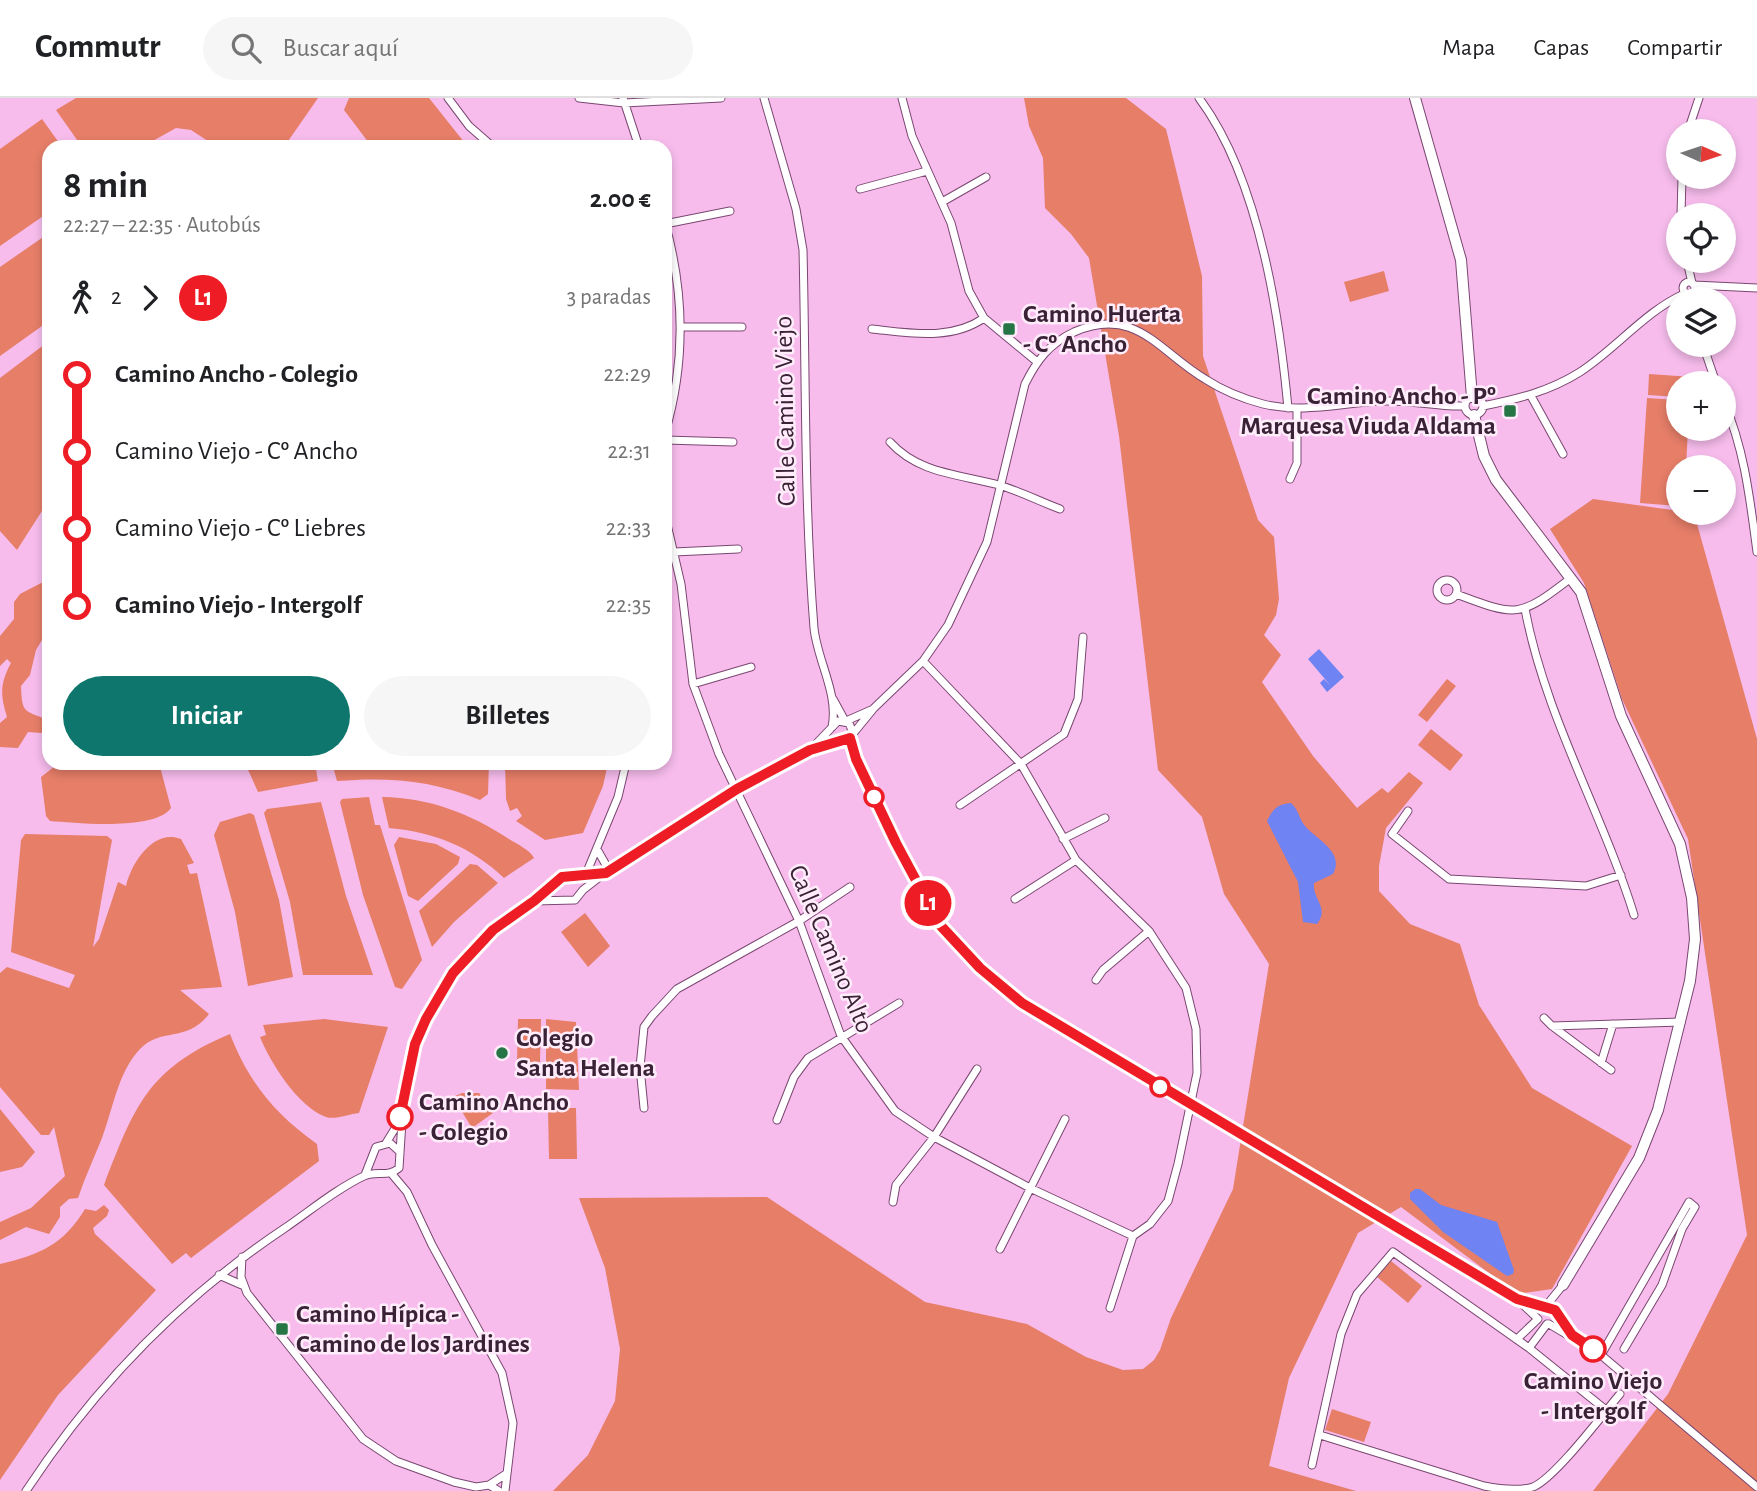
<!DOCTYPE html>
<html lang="es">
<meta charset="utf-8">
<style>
:root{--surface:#fff;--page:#f6f6f6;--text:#202124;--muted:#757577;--line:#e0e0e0;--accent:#0f766e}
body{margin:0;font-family:"Alegreya Sans",sans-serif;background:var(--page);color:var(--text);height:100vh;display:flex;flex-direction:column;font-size:26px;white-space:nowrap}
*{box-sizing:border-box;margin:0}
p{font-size:23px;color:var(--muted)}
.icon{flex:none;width:38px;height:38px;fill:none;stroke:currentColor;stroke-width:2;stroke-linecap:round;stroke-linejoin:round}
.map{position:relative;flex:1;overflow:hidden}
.drawer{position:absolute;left:42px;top:42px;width:630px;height:630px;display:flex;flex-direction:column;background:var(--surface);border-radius:21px;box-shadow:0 4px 10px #0003}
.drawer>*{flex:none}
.badge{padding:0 14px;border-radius:23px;font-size:24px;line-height:46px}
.needle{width:46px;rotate:93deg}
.controls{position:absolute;left:1666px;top:21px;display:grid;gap:14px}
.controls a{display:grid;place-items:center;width:70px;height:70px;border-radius:50%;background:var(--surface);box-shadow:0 4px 10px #0003;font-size:35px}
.map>.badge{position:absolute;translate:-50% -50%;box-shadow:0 0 0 4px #fff}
.legs{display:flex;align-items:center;gap:10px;height:77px;padding:0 21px;font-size:23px}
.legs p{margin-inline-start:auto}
.headline{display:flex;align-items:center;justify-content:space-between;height:119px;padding:0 21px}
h1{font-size:38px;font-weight:600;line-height:52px}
.primary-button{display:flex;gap:14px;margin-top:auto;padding:14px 21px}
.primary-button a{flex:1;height:80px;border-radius:42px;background:var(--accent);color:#fff;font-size:28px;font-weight:600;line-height:80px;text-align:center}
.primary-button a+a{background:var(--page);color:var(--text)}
ul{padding:0 21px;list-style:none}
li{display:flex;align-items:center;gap:24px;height:77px;font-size:26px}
li i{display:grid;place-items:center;width:10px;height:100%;margin:0 9px;background:currentColor}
li i::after{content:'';width:18px;height:18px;margin:-9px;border:5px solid;border-radius:50%;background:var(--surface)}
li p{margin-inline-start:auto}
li:first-child i{background:linear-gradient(#0000 50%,currentColor 0)}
li:last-child i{background:linear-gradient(currentColor 50%,#0000 0)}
header{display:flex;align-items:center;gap:42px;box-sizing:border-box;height:98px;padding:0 35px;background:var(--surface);border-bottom:2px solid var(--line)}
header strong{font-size:33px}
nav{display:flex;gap:38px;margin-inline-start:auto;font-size:24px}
.search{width:490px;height:63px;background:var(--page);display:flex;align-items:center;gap:18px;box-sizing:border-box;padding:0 24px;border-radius:38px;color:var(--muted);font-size:26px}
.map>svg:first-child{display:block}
</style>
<header>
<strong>Commutr</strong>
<div class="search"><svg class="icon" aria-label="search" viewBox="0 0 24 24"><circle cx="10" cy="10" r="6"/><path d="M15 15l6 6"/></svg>Buscar aquí</div>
<nav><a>Mapa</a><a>Capas</a><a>Compartir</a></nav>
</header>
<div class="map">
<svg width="1757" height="1393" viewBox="0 0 1757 1393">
<rect width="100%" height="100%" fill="#f7bcec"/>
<path fill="#e67e68" d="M76 0H318L284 49H217L191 32 176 30 142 49H82L56 12Z
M349 0H429L468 49H372L344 12Z
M1024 0H1126L1166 31 1202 178 1203 258 1258 422 1274 439 1279 501 1276 517 1264 537 1281 557 1262 584 1313 658 1357 710 1382 690 1388 695 1409 674 1423 685 1386 730 1379 768V793L1410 826 1460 846 1479 907 1532 990 1632 1048 1552 1191 1517 1196 1401 1109 1358 1135 1289 1280 1269 1368 1356 1393H553L588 1357 615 1303 620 1251 605 1170 579 1100 767 1099 925 1204 1027 1226 1086 1259 1123 1272 1143 1271 1154 1262 1160 1252 1171 1220 1233 1091 1269 866 1224 796 1202 719 1158 672 1119 338 1089 160 1071 136 1045 110 1043 60 1029 28Z
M42 21 62 49H49V114L0 148V51Z
M49 135V223L0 258V169Z
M1384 173 1389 193 1350 204 1344 184Z
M49 243V402L17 452 0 433V280Z
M1649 276 1692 279V285H1678V299L1648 297Z
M1647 300 1678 302V331H1688L1686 369H1678V408L1640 405Z
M1593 401 1694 415 1757 641V1393H1593L1668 1296 1747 1137 1688 741 1622 601 1584 485 1550 431Z
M49 474V530L36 552 30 577 21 588C22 616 24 612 48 622L49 630 41 635 28 634 18 650 0 649V625L7 619C0 597 0 585 11 565L7 561 0 568V538L14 521V504L20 496 45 483Z
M1447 581 1456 588 1427 624 1418 617Z
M1431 631 1463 657 1450 673 1418 647Z
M59 665H159L171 710C155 733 76 725 50 723L46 718 41 679Z
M245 665H315L318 683 258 694Z
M332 665H489L488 696 480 702C432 682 388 679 337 683Z
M505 665H608L603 688 583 735 545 742 516 723 522 718 517 710 510 713 506 701Z
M369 699 375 727H380L422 862 402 891 395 889 363 797 340 704 342 701Z
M382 699C430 700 469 715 509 741 517 746 530 752 534 760L504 780C471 749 435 734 389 730Z
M321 704 346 798 373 877H303L290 804 264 715 267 711Z
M250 715 254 717 279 802 293 879 248 888 235 814 214 737 220 724Z
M25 736 107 738 112 742 93 849 99 841 118 784 126 788C131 765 154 730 181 741L194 765 187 767 190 776 197 775 222 889 180 892 209 916C187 945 161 929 140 951 118 974 113 1011 102 1040 94 1060 85 1079 78 1100L69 1101 60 1109V1119L49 1136 26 1129 0 1142V1124L31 1110 65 1078 54 1029 49 1037H41L0 989V875L7 869 69 890 75 877 11 854 21 742Z
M399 739 436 746 460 759 458 766 418 803 408 798 394 747Z
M470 766 477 767 498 785 454 824 432 849 419 813Z
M585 815 610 848 588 869 561 834Z
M324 921 388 929 359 1015C349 1016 335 1022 326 1019 298 1009 270 964 260 939L266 937 263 927Z
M518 921H541L540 964H517Z
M546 921 576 924 579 992 546 991Z
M230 936C249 985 275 1016 317 1046L319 1063 191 1160 186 1155 172 1166 104 1087C134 1009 148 970 230 936Z
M462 995H479L493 1015 472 1030 453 999Z
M548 1010H576L577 1061H549Z
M0 1011 35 1054 22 1069 0 1074Z
M104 1107 109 1112 107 1118 93 1130 95 1136 156 1192 58 1297 0 1382V1166C40 1157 64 1146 85 1111L96 1113Z
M1391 1163 1422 1188 1408 1205 1377 1179Z
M1332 1311 1371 1324 1364 1344 1325 1332Z"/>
<path fill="#6f83f3" d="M1319 551 1344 579 1327 594 1320 585 1324 581 1330 587 1308 561Z
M1291 705C1299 712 1299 721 1305 728 1317 742 1345 754 1333 776L1314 785C1312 801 1330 810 1317 826L1303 824 1298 784 1267 723C1273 711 1277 706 1291 705Z
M1415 1091H1420L1441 1107 1497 1124 1514 1172 1513 1176 1507 1178 1443 1134 1410 1101V1095Z"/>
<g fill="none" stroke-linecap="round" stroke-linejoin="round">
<g stroke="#7a4771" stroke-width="9">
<path id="street" d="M448 0 469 28 493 49
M579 0 624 5 721 0
M623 0 639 49
M764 0 796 111 803 152C806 278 804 404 814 530 817 562 839 596 832 629
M902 0 912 38 951 125 969 193 984 220 1036 263
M1199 0C1258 79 1279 213 1288 310
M1688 33 1699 0
M860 91 927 73
M942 104 986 79
M1681 117 1682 79
M665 125C685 196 686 264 665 335
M665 126 730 113
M1687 163 1692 185
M1683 190a6 6 0 1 1 12 0a6 6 0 1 1-12 0Z
M1694 187 1757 190
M683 229H742
M872 231C910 235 951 243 984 220
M1703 247 1716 285
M1531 298 1563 356
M1465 308a9 9 0 1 1 18 0a9 9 0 1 1-18 0Z
M1724 304C1745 353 1750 402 1757 454
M1483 308C1518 301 1550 293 1580 274 1617 250 1645 213 1686 195
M665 342 733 344
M890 344C919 376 959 376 999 387 1019 393 1039 403 1060 411
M1290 381 1297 365V311
M665 418 681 486 693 586 719 656 799 823 841 938 895 1013 934 1039 1030 1090 1133 1138 1150 1126 1168 1103 1178 1066 1197 975 1196 931 1186 890 1149 833 1076 762 1021 666 923 563
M674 454 738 451
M1437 492a10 10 0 1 1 20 0a10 10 0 1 1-20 0Z
M1456 496C1517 519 1519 520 1571 480
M1525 511C1545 618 1602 714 1634 817
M693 586 751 569
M833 601 845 623
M846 623 871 612
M851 640 856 661 896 745 940 827 980 870 1022 905 1517 1201 1537 1220
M813 649 838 623 849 625 853 635
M960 707 1064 636 1078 601 1083 539
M1408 713 1392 736 1449 781 1586 788 1621 777
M1063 741 1105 720
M598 753 606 767 613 770
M586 776 618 699 626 665
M1015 801 1076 762
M534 803 575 802 583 792 606 774 737 691 810 651 847 643 874 610 923 563 948 527 987 444 1025 286C1037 262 1049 246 1074 234 1136 207 1159 254 1205 281 1222 292 1244 301 1263 306 1304 316 1344 304 1385 303 1412 302 1438 309 1464 308
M1096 882 1103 872 1149 833
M1544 920 1552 928
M1601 965 1613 926
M1611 972 1552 928 1681 924
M644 1010 640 969 644 929 652 918 677 891 799 823 850 789
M402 1012 415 946 453 875 493 832 534 803 562 779 605 775
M777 1022 794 979 808 960 899 905
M386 1045 399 1024
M391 1075 407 1094 432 1147 502 1275 513 1325 505 1393
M365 1077 376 1049 390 1045 400 1054
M893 1104 896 1087 934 1039 977 971
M1000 1151 1065 1021
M242 1159 241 1179 247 1195 363 1341 396 1363 454 1384 476 1389 489 1387 506 1376
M219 1177 242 1187
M1521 1202 1555 1212 1572 1236
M1546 1208 1563 1187
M1110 1210 1133 1138
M1549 1226 1601 1257 1757 1389
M1517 1241 1538 1221
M1529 1250 1547 1226
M1601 1257 1689 1104 1695 1109 1682 1131 1662 1187 1624 1251
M1320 1337 1484 1388C1499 1391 1519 1393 1533 1389 1555 1380 1603 1316 1620 1296
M1312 1367 1341 1236 1357 1196 1393 1154 1529 1250 1606 1312
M489 1387 499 1393
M26 1393C95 1288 180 1200 285 1130 310 1113 336 1091 364 1078 377 1072 388 1080 399 1070L403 1008"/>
</g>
<g stroke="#7a4771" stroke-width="12">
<path id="secondary" d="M1415 0 1461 162 1472 299
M1474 317 1484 358 1496 382 1581 494 1621 618 1680 746 1692 800 1695 841 1690 883 1658 1012 1639 1060 1563 1187"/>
</g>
<use href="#street" stroke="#fff" stroke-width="7"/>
<use href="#secondary" stroke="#fff" stroke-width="10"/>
</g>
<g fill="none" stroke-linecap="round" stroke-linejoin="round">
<g stroke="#fff" stroke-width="16">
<path id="line-1" d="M400 1019 415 946 426 921 453 875 493 832 534 803 562 779 606 775 737 691 810 652 850 640 856 661 896 745 940 827 980 870 1022 905 1517 1201 1555 1212 1572 1237 1593 1251"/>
</g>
<use href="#line-1" stroke="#ee1c25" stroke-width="10"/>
</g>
<g fill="#257545" stroke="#ffecfb" stroke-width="2.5">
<rect x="1002" y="224" width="14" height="14" rx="3.5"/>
<rect x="1503" y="306" width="14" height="14" rx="3.5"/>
<circle cx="502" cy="955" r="7"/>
<rect x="275" y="1224" width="14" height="14" rx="3.5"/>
</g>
<g fill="#fff" stroke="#ee1c25" stroke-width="3.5">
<circle cx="874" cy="699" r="9"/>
<circle cx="1160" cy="989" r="9"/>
<circle cx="400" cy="1019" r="12"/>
<circle cx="1593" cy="1251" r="12"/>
</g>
<g text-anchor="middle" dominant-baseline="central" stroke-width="5" stroke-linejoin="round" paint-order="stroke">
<g font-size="26" font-weight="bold" fill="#392235" stroke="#ffecfb" text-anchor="start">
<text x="1023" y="216">Camino Huerta<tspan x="1023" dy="30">- Cº Ancho</tspan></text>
<text x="1496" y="298" text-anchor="end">Camino Ancho - Pº<tspan x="1496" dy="30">Marquesa Viuda Aldama</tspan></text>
<text x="516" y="940">Colegio<tspan x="516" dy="30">Santa Helena</tspan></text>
<text x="296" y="1216">Camino Hípica -<tspan x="296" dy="30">Camino de los Jardines</tspan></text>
</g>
<g font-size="26" fill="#392235" stroke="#ffecfb">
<text transform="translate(785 313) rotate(-91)">Calle Camino Viejo</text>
<text transform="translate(831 851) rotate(67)">Calle Camino Alto</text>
</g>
<g font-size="26" font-weight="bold" fill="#392235" stroke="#ffecfb" text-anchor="start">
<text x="419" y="1004">Camino Ancho<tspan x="419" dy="30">- Colegio</tspan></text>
<text x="1593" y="1283" text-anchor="middle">Camino Viejo<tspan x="1593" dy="30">- Intergolf</tspan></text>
</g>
</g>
</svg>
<div class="controls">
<a><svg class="needle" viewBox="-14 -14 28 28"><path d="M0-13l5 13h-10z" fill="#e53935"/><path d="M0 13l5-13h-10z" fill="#757577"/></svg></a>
<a><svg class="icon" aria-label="locate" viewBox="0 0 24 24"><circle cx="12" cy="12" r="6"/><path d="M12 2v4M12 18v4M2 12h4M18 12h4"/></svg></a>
<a><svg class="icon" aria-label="layers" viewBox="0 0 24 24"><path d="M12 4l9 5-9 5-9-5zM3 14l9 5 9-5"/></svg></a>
<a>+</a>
<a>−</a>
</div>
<b class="badge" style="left:928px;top:805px;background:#ee1c25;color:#fff">L1</b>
<section class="drawer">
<div class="headline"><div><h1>8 min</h1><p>22:27 – 22:35 · Autobús</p></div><b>2.00 €</b></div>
<div class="legs"><svg class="icon" aria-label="walk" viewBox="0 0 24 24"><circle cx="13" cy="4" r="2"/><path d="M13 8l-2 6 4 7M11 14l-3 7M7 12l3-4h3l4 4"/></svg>2<svg class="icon" aria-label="forward" viewBox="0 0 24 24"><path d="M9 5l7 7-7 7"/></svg><b class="badge" style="background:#ee1c25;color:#fff">L1</b><p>3 paradas</p></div>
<ul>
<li><i style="color:#ee1c25"></i><b>Camino Ancho - Colegio</b><p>22:29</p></li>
<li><i style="color:#ee1c25"></i><span>Camino Viejo - Cº Ancho</span><p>22:31</p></li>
<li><i style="color:#ee1c25"></i><span>Camino Viejo - Cº Liebres</span><p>22:33</p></li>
<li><i style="color:#ee1c25"></i><b>Camino Viejo - Intergolf</b><p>22:35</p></li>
</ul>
<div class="primary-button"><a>Iniciar</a><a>Billetes</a></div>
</section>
</div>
